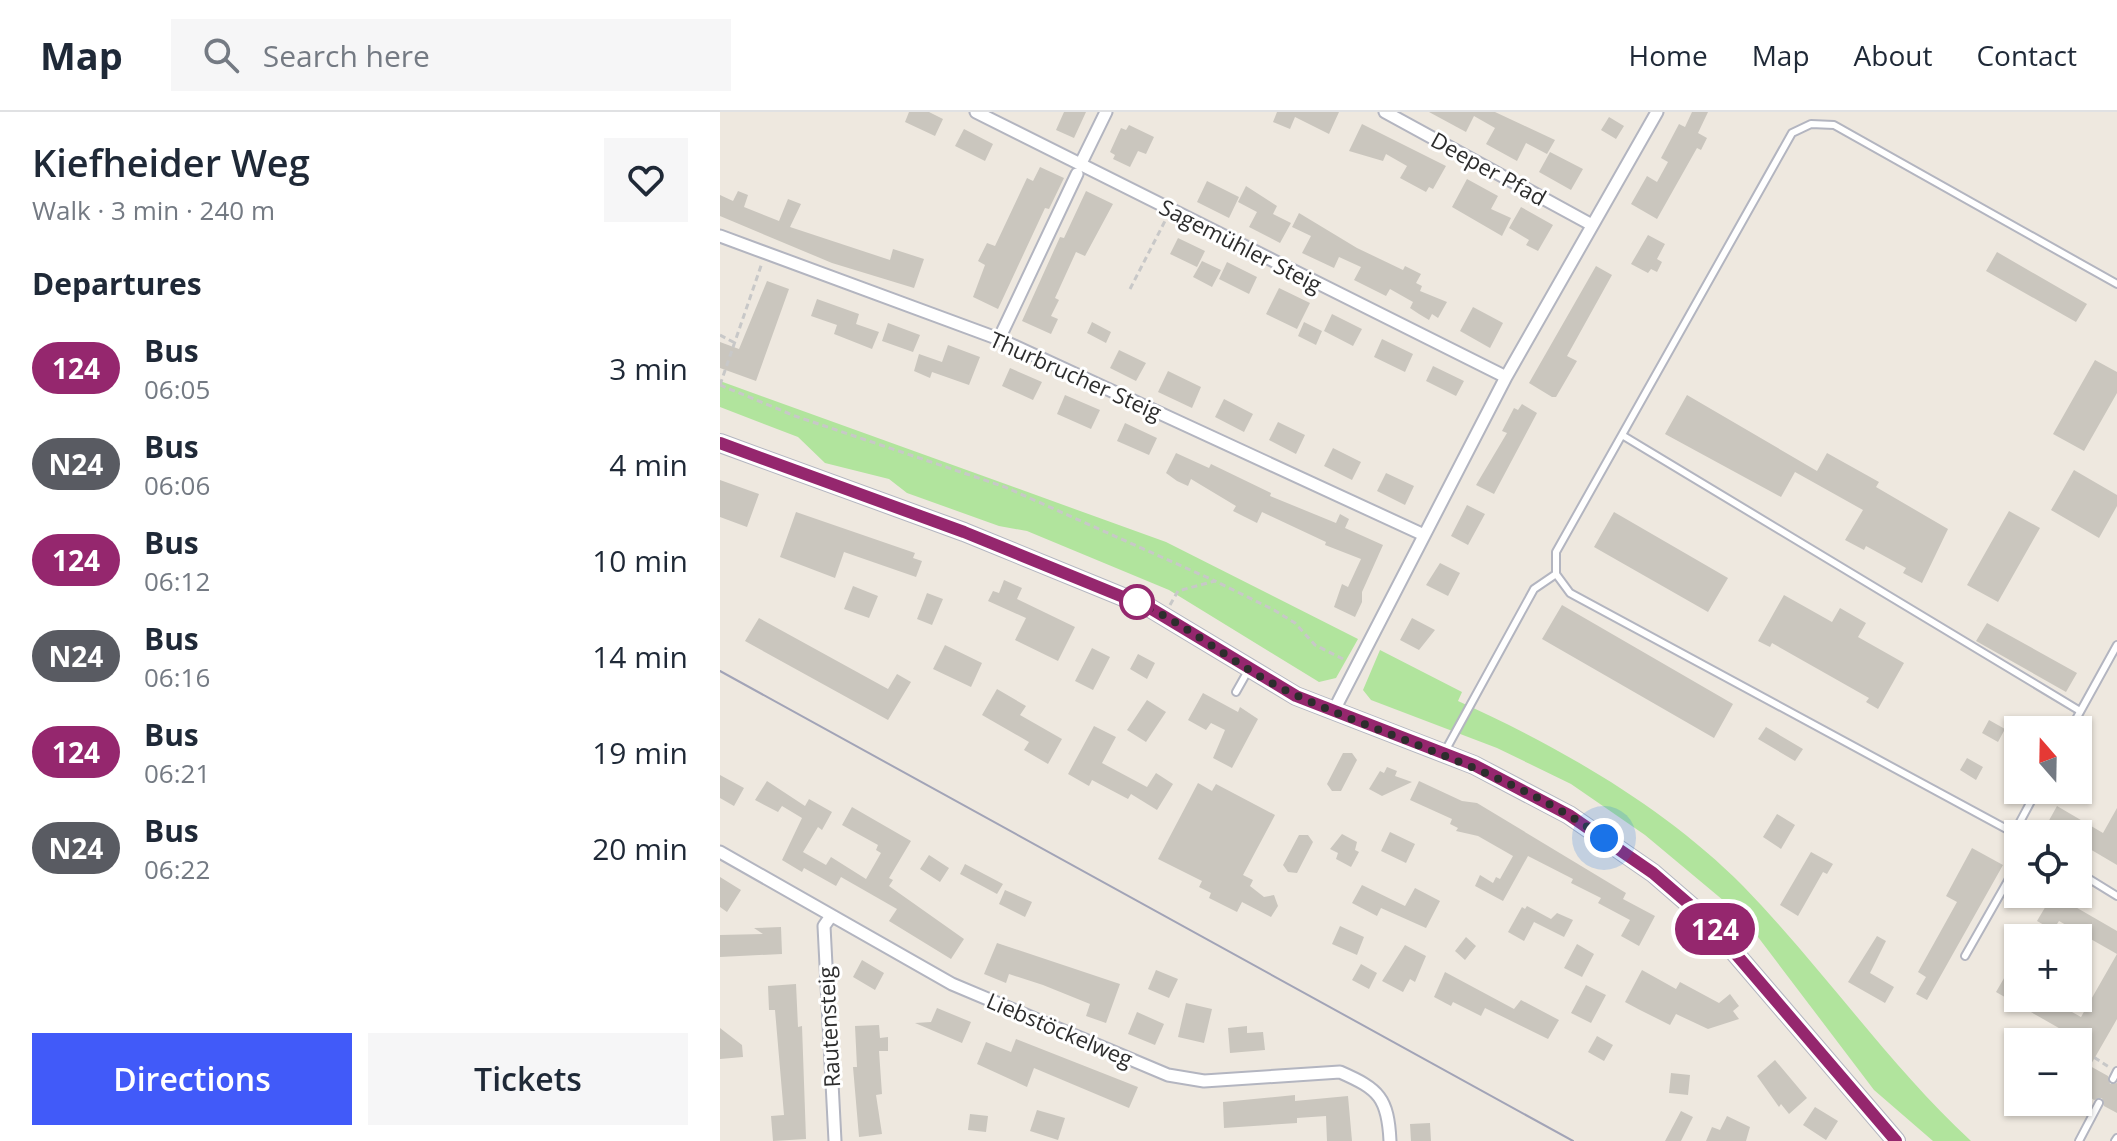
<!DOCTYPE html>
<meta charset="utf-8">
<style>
:root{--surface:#fff;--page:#f6f6f7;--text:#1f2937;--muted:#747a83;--line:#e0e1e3;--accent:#415af9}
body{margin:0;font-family:"Open Sans",sans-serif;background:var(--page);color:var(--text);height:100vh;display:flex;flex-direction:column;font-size:30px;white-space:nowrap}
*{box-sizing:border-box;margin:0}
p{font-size:26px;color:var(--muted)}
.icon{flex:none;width:44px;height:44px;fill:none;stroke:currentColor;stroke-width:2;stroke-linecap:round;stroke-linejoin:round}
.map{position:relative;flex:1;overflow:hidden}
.side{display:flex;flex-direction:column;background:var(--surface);width:720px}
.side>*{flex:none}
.badge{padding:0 16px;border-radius:26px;font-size:28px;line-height:52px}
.needle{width:52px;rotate:340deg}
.tools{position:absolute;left:1284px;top:604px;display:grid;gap:16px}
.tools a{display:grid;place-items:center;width:88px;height:88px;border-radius:0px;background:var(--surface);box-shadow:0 2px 6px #0004;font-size:40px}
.you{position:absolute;width:40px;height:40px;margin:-20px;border:6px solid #fff;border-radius:50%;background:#1a73e8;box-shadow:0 0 0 12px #1a73e833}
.map>.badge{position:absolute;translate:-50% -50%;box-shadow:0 0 0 4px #fff}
h2{padding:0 32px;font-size:30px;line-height:72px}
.round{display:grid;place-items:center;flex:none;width:84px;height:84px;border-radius:0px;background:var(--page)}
.headline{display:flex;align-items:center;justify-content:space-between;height:136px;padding:0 32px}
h1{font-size:38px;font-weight:600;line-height:60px}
.button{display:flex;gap:16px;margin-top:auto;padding:16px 32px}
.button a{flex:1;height:92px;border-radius:0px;background:var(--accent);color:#fff;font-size:32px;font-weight:600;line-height:92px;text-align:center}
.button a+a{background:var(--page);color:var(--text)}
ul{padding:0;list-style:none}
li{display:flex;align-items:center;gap:24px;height:96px;padding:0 32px}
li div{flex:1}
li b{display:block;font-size:30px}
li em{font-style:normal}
li .badge{min-width:88px;font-weight:700;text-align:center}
header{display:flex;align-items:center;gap:48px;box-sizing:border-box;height:112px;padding:0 40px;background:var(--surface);border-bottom:2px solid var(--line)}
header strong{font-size:38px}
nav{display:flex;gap:44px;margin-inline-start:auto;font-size:28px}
.search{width:560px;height:72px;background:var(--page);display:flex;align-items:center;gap:20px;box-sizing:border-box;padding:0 28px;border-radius:0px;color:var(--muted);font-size:30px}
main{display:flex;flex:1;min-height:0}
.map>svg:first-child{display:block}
</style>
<header>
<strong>Map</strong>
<div class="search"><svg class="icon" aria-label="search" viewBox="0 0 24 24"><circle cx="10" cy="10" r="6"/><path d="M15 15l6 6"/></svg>Search here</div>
<nav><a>Home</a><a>Map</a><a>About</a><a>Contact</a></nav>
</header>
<main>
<section class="side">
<div class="headline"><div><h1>Kiefheider Weg</h1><p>Walk · 3 min · 240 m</p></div><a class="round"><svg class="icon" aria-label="heart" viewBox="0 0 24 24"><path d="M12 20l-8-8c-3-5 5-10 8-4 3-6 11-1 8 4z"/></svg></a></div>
<h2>Departures</h2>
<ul>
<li><span class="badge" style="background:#95276e;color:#fff">124</span><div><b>Bus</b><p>06:05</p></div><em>3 min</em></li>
<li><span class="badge" style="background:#595b62;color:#fff">N24</span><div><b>Bus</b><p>06:06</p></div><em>4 min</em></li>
<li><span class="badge" style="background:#95276e;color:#fff">124</span><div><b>Bus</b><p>06:12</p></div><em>10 min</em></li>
<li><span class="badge" style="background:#595b62;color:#fff">N24</span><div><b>Bus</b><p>06:16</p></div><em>14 min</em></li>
<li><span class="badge" style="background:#95276e;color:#fff">124</span><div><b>Bus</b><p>06:21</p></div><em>19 min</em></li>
<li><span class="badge" style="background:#595b62;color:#fff">N24</span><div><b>Bus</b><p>06:22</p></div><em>20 min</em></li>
</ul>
<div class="button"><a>Directions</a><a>Tickets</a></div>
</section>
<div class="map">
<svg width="1397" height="1029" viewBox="0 0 1397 1029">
<rect width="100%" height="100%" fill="#eee8df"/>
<path fill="#b1e49d" d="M0 269 446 430 638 527 616 566 599 570 449 478 307 419 279 414 187 381 169 367 105 351 78 325 0 295Z
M660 538 742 580 738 589C838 634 945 695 1023 774 1103 856 1167 951 1251 1029H1213L1154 978 1022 804 925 723 851 672 777 636 651 588 643 578Z"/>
<path fill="#cac6be" d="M189 0H209L223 7 215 24 185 10Z
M344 0H366L354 26 336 18Z
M557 0H619L609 22 575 5 570 17 553 10Z
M709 0H775L835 28 827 42 806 31 797 49 766 32 775 16 754 4 746 20Z
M972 0H988L978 21 987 26 981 38 977 36 937 107 911 92 927 64 937 70 948 50 941 46 959 12 965 15Z
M889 5 904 14 896 27 881 18Z
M642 12 726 54 713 77 709 75 706 80 680 66 687 54 666 42 663 49 629 39Z
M409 13 434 25 426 42 418 39 410 55 393 47 395 43 390 40 401 16 406 18Z
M244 17 273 32 265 49 235 34Z
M830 40 863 57 851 78 819 60Z
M320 55 344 66 329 97 325 96 278 197 253 185 265 153 258 149 267 131 275 134 307 66 313 69Z
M747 67 778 84 771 97 791 106 782 124 732 95Z
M487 69 519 85 509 106 477 90Z
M526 74 557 94 553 102 571 111 560 131 529 115 537 100 518 90Z
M18 79 28 83 24 95 59 109 68 87 81 92 70 115 170 148 173 137 204 147 194 176 112 151 0 104V83L13 89Z
M366 79 393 92 365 144 356 140 335 186 339 188 331 204 338 207 331 222 302 209 340 125 344 126Z
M801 95 833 113 818 139 806 133 809 128 789 116Z
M579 101 637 136 683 158 685 154 701 162 696 171 702 174 700 179 727 190 718 206 712 202 709 208 699 202 690 196 693 190 670 177 666 184 634 168 641 155 619 145 614 156 582 141 591 124 572 115Z
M928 123 945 132 937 147 942 150 937 160 931 157 928 161 911 152Z
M458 126 485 139 477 155 450 142Z
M1277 140 1367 192 1356 210 1266 159Z
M482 149 501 158 492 175 473 165Z
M507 150 537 165 529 182 499 167Z
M876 154 892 163 847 244 857 249 836 285H832L809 271Z
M47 169 69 177 36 269 0 256V230L19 237Z
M559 176 590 191 577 217 546 202Z
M97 187 139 202 136 212 159 220 152 237 114 222 117 213 91 204Z
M753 195 783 211 770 236 740 219Z
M612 202 642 217 633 234 604 219Z
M372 210 391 220 386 231 367 221Z
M584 210 602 219 596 233 578 224Z
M168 211 200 223 193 240 162 229Z
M662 227 693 242 685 260 654 245Z
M228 233 260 245 249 273 212 260 210 266 194 259 199 242 222 250Z
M399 238 426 251 416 269 390 256Z
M1375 248 1397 260V281L1364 339 1333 322Z
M713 254 744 269 736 284 706 269Z
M290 256 322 270 313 288 282 274Z
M448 259 481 275 472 296 438 280Z
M345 283 380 298 371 317 337 302Z
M967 283 1097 359 1107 341 1159 370 1156 375 1228 417 1202 471 1183 461 1186 456 1146 434 1144 438 1125 428 1143 398 1075 360 1061 385 945 322Z
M504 287 533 302 524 320 495 305Z
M802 292 817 301 774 382 756 373 787 321 782 319 794 296 798 298Z
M558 310 585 323 576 342 549 328Z
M405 311 437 326 429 343 397 329Z
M613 336 641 350 632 368 604 354Z
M456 341 489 356 491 352 551 381 550 384 616 411 620 402 629 407 625 416 663 433 642 480V490L635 505 614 495 622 472 628 475 641 447 605 433 606 430 542 400 537 411 513 399 516 394 471 367 468 374 457 369 446 361Z
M1354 358 1397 383V394L1379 426 1331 398Z
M666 361 694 374 685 393 657 379Z
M0 368 39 382 27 415 0 405Z
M747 393 765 402 748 433 731 424Z
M1289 399 1320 416 1278 490 1247 473Z
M76 400 195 441 193 446 202 449 196 465 124 440 115 466 60 445Z
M894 400 1008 466 988 500 874 435Z
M720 451 740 461 728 484 706 473Z
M284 468 302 476 297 487 355 515 338 549 295 528 306 506 268 489 273 479 279 481Z
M133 474 158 484 149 506 124 497Z
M207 481 223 487 212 513 197 507Z
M1064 483 1112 510 1120 496 1146 511 1138 525 1184 551 1158 597 1146 590 1149 586 1052 531 1050 535 1038 529Z
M842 493 1013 592 994 626 822 527Z
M39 506 168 577 177 562 191 570 168 608 25 529Z
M692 506 715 518 699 538 680 528Z
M1267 511 1357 561 1346 580 1256 529Z
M225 533 262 551 251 575 213 557Z
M372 536 390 545 373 578 355 569Z
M418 542 435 551 427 567 410 557Z
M277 577 306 594 300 603 342 627 328 652 304 638 309 630 262 603Z
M483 581 518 600 520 595 538 607 512 656 493 646 505 618 491 611 486 618 468 608Z
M427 588 446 600 426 630 407 618Z
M1269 608 1285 617 1278 630 1262 621Z
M374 614 396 625 382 651 427 675 436 661 453 672 437 698 411 682 408 687 372 668 369 674 348 662Z
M1046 615 1083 637 1075 649 1038 627Z
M623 641H632L637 648 621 679H612L607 672Z
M1247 646 1263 655 1256 668 1240 658Z
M667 655 677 659 675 664 692 670 662 684 649 677 660 659 664 661Z
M0 663 24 676 14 694 0 686Z
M47 669 85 694 89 687 112 700 102 718 98 715 83 740 106 753 111 745 146 767 161 741 156 738 158 733 122 713 132 695 191 729 169 766 173 768 169 774 244 827 231 847 169 809 177 797 121 765 116 774 84 756 82 760 62 748 82 706 62 694 58 700 35 688Z
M699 669 742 689 757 691 906 781 903 787 935 804 919 834 901 824 910 808 878 791 881 786 851 771 853 767 808 744 783 789 755 774 760 763 773 771 776 765 780 767 793 744 758 724 736 719 738 716 730 712 732 707 690 688Z
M478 671 492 679 496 672 555 703 523 763 533 768 530 774 544 785 554 783 558 794 551 805 522 790 517 800 489 786 491 781 479 775 482 769 438 747Z
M1337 694 1383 721 1397 696V753L1358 730V722H1344L1327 712Z
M1057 702 1075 713 1061 737 1043 725Z
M670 720 695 732 686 751 661 739Z
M622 722 637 730 635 738 639 740 631 755 616 747 618 741 610 737Z
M579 723H588L593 730 577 761 568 760 563 753Z
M1252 736 1283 753 1207 888 1196 882 1206 865 1198 860 1237 790 1226 784Z
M1091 740 1113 752 1107 762 1103 760 1078 804 1060 793Z
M209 743 229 756 220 770 200 757Z
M245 752 283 772 277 782 240 762Z
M0 765 21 778 7 800 0 795Z
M642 773 685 794 695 776 720 789 706 816 661 796 657 804 632 791Z
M285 778 312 790 305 805 279 792Z
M1333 782 1397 819V842L1339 809 1333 818 1317 809Z
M807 794 831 807 837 801 853 808 844 825 814 810 804 829 788 820 802 795 805 797Z
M620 814 644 825 637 843 612 832Z
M61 815 62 842 0 845V823L43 822 34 816Z
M1157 824 1166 829 1150 861 1174 875 1165 891 1128 870Z
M746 825 756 834 745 848 735 839Z
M277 831 400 872 386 911 366 904 370 892 323 873 289 862 286 871 264 862Z
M857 832 874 842 862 865 844 856Z
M685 833 706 844 695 870 690 867 683 880 662 869Z
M1298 842V886H1327L1361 905 1397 842V907L1370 954 1388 964 1390 972 1397 971V1001L1384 994 1382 986 1374 988 1358 977V927L1276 880Z
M142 848 164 861 155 878 133 865Z
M641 852 657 861 649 877 632 868Z
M436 858 458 867 449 886 428 877Z
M922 858 956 877 960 870 999 891 1010 882 1019 894 1013 899 1019 907 988 917 956 902 950 913 920 898 905 890Z
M725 860 794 897 801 888 839 908 828 927 765 896 761 904 733 890 731 894 714 885Z
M76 872 78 915 82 914 86 1027 53 1029 51 1004 64 1003 55 898H49L48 874Z
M866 873 886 883 871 911 851 901Z
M466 891 492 897 484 931 458 925Z
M217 896 251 910 242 931 195 911 211 910Z
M417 900 444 912 435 933 408 922Z
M159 913 160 926 168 925V939H159L162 982 156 983 162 1022 139 1025 133 955H137L135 914Z
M527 914V921L543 920 545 938 510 941 508 916Z
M0 916 22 933 23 945 0 947Z
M877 924 893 933 884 949 868 940Z
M296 927 418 975 409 996 314 956 307 975 257 952 266 930 291 940Z
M1055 948 1087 986 1069 1002 1061 992 1059 995 1037 964Z
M951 961 970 963 968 983 949 981Z
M575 983V989L628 984 632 1029H607L606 1004 577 1006V1011L504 1016 503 990Z
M1095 995 1118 1009 1106 1028 1083 1013Z
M317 998 345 1006 338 1028 310 1019Z
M961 999 973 1005 961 1029H945Z
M250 1002 268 1004 266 1020 248 1018Z
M1007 1004 1030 1015 1026 1029H986L992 1015 1000 1018Z
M710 1011 711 1029H691L690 1012Z"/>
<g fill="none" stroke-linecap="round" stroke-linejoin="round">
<g stroke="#b3b5c0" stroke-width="10">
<path id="lane" d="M902 323 1360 599
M516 580 529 557
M1350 618 1397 533
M724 641 814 477 836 462
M1294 721 850 481 836 462V440L1072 21 1091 12 1114 13 1397 172
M1298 724 1294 721 1317 678
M1358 760 1397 784
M1245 844 1298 751
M1393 967 1397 959
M1359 1029 1379 991
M1395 1029 1397 1026"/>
</g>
<g stroke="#b3b5c0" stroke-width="15">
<path id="street" d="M256 0 786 265
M665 0 872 113
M361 51 386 0
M0 124 279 227 704 423
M279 227 357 62
M613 600 786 265 937 0
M0 740 232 872 448 963 484 969 620 960C659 977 668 986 670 1029
M111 804 104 814 115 1029"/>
</g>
<g stroke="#b3b5c0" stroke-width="20">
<path id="secondary" d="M0 331 244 420 430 496 576 584 754 653 849 703 933 761 985 806 1176 1029"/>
</g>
<path stroke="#c8c8c8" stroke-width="3" stroke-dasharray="6 4" stroke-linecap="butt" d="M410 177 445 109
M0 223 15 231
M0 273 75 304 285 375 495 469
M0 273 42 151
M450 493 458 479 495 469 554 498 575 511 595 533 625 548
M1366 940 1389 955"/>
<use href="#lane" stroke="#fff" stroke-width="6"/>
<use href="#street" stroke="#fff" stroke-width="11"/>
<use href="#secondary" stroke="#fff" stroke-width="16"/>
<path stroke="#a2a4b7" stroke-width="2" d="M0 559 853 1029"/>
</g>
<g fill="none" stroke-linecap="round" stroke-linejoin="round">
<g stroke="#fff" stroke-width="18">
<path id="line" d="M0 331 244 420 430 496 576 584 754 653 849 703 933 761 985 806 1176 1029"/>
</g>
<use href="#line" stroke="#95276e" stroke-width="12"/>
<path stroke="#2d2d2d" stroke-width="8" stroke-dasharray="0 14.4" d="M417 490C473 515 522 560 580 585 684 632 788 659 884 726"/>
</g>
<circle fill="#fff" stroke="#95276e" stroke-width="4" cx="417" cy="490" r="16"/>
<g text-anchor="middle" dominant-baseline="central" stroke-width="6" stroke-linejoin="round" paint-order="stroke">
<g font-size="22" fill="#2d2d2d" stroke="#fff">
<text transform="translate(769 56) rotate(29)">Deeper Pfad</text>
<text transform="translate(521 133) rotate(27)">Sagemühler Steig</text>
<text transform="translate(356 263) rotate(24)">Thurbrucher Steig</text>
<text transform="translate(108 915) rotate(-93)">Rautensteig</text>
<text transform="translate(340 917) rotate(23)">Liebstöckelweg</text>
</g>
</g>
</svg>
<div class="tools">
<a><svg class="needle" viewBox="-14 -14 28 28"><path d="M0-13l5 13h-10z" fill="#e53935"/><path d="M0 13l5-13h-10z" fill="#747a83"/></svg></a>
<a><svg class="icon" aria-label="locate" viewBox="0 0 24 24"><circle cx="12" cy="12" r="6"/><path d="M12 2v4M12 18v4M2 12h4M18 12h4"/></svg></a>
<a>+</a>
<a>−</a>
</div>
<div class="you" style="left:884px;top:726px"></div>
<b class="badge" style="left:995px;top:817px;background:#95276e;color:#fff">124</b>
</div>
</main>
